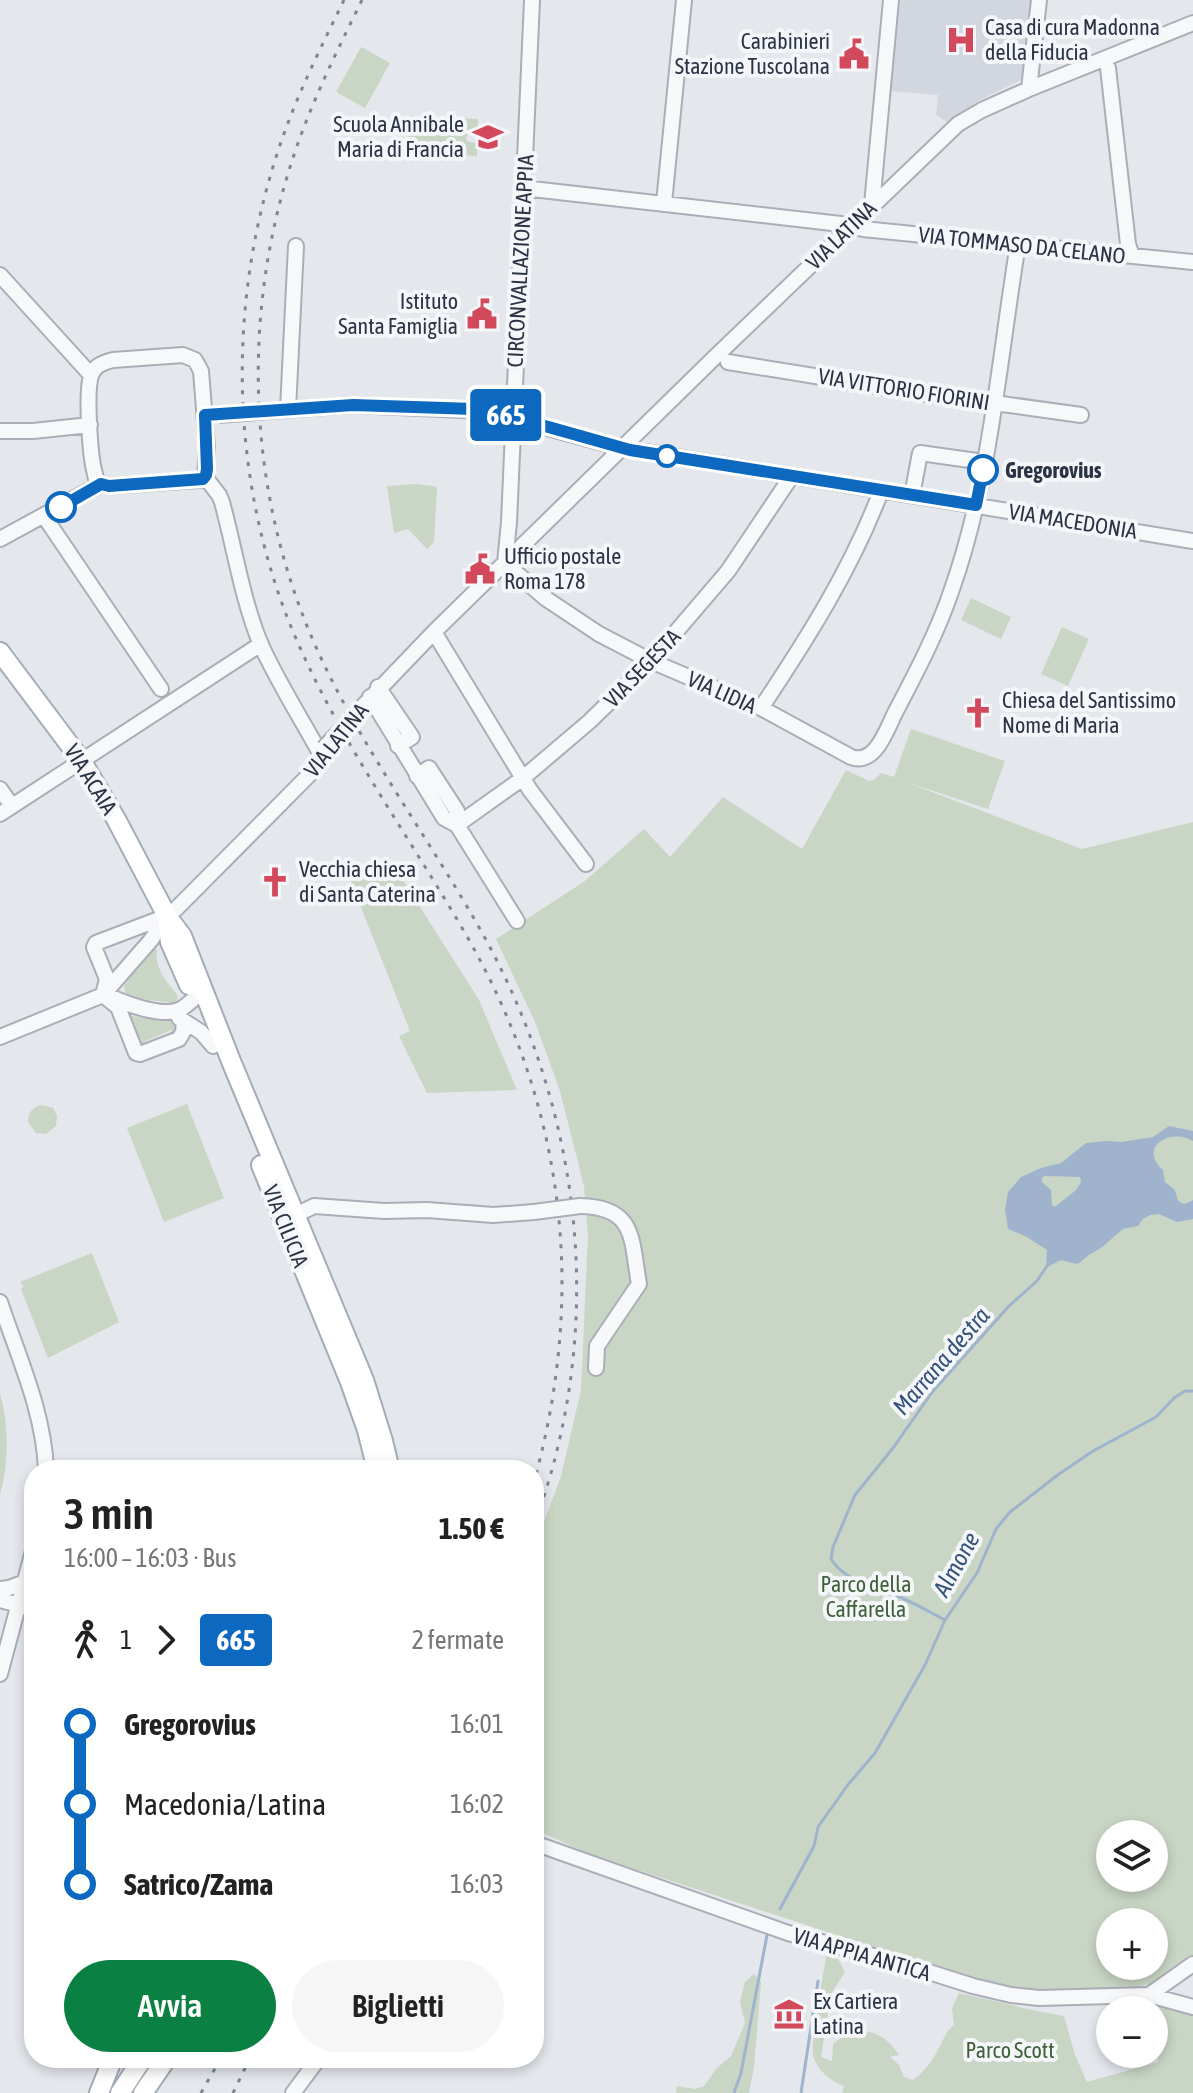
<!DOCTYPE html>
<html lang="it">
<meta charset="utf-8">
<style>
:root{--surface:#fff;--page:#f6f6f6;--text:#222;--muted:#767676;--accent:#0b8043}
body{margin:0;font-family:"Asap Condensed",sans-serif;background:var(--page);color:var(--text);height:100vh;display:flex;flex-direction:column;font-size:30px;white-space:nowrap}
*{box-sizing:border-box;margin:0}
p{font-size:26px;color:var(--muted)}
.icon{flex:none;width:44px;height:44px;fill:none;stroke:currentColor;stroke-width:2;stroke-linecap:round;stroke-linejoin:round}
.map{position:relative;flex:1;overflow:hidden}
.sheet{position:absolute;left:24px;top:1460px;width:520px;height:608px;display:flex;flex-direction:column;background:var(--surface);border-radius:32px;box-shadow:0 4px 12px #0003}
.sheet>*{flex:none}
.badge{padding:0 16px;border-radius:6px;font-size:28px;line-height:52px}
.tools{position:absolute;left:1096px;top:1820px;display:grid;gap:16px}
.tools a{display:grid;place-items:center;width:72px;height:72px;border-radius:50%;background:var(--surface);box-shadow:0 4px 12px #0003;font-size:40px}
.map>.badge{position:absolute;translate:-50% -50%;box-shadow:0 0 0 4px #fff}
.legs{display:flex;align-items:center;gap:12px;height:88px;padding:0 40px;font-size:26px}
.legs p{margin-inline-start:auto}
.head{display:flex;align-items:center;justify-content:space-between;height:136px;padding:0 40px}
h1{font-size:44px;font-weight:600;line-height:60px}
.action{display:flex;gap:16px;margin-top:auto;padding:16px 40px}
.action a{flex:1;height:92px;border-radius:48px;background:var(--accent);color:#fff;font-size:32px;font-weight:600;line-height:92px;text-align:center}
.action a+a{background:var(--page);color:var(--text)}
ul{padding:0 40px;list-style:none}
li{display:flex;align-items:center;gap:28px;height:80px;font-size:30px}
li i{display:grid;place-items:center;width:12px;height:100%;margin:0 10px;background:currentColor}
li i::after{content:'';width:20px;height:20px;margin:-10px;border:6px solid;border-radius:50%;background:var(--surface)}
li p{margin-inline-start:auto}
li:first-child i{background:linear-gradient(#0000 50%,currentColor 0)}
li:last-child i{background:linear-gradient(currentColor 50%,#0000 0)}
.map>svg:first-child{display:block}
</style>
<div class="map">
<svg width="1193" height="2093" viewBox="0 0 1193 2093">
<rect width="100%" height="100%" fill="#e4e7ec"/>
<path fill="#d2d6de" d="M900 0H1031L1023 79 978 101 947 122 936 115 938 95 891 91Z"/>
<path fill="#c9d6c5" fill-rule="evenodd" d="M361 47 390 63 365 108 336 92Z
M410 116 478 119V132H468L466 139 469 142 477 143V156L408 152Z
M415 484 434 486 437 488 434 542 427 549 408 529 394 533 387 486Z
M971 598 1011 617 1001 639 961 620Z
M1062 627 1089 639 1068 686 1041 674Z
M911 729 1005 761 988 809 906 782 1082 849 1193 822V1956L1164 1978 1150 1984 1136 1987 1088 1990H1012L974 1980 589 1854 534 1829V1549L561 1476 581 1390 588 1235 584 1186 560 1091 535 1022 496 939 585 881 644 829 670 857 723 797 802 849 846 770 869 781 874 780 881 773 894 777ZM1110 1834H1154V1878H1110ZM1110 1922H1154V1966H1110Z
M389 858 479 1000 517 1090 427 1093 399 1036 410 1031 351 882Z
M154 947 157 950C154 968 167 982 178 996L176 1003 130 998 126 995 124 986Z
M127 1012 131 1013V1016L169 1021 170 1018 180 1024 174 1036 171 1030 144 1042 146 1048 141 1049 134 1036 137 1034 134 1027 131 1028Z
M187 1104 224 1198 164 1222 127 1128Z
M42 1105 53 1108 57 1116 56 1126 46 1134 36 1133 28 1122C28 1113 32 1107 42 1105Z
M92 1253 119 1322 48 1358 21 1289 24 1287 20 1282Z
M0 1393C9 1426 9 1462 0 1495Z
M826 1956 838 1959 845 1972 831 1994 821 2057 832 2061 833 2044 852 2029C876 2032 885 2035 899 2055L890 2057 899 2065 904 2077 913 2080C925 2071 932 2061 939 2048 944 2039 945 2032 954 2025L952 2008 959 1993 1037 2011 1064 2016 1075 2055 1087 2082 1158 2062 1159 2007 1193 2013V2093H842L844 2086C830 2081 818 2071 813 2056 810 2046 824 1973 826 1956Z
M754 1974 761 1982 754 2067 749 2093H676L677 2086 695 2089 704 2086 717 2068 731 2056 745 2023 740 2002 745 1982Z"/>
<path fill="#9fb4cc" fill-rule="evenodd" d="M1169 1126 1193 1131V1141C1169 1127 1138 1148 1163 1170L1165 1182C1168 1185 1173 1187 1175 1191 1178 1198 1176 1202 1185 1204L1193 1200V1219L1177 1222 1159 1214 1150 1215 1143 1219 1138 1226 1123 1229 1101 1248 1089 1255 1078 1264C1056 1261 1068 1256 1046 1268L1047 1250 1027 1237 1008 1229 1005 1210 1008 1192 1021 1177 1041 1168 1061 1163 1086 1143 1107 1141 1121 1142 1153 1137ZM1045 1176 1080 1177 1081 1182 1076 1190 1055 1207 1052 1205 1051 1190 1042 1182V1178Z"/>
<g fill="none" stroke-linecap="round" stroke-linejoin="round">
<path stroke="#9fb4cc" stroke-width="3" d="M945 1620C931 1613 918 1605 904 1599 879 1587 847 1584 831 1559L833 1547 855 1495 893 1448 933 1391 1009 1306 1037 1281 1047 1266
M780 1909 814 1846 818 1827 847 1786 875 1753 925 1665 945 1620 977 1573 996 1529 1010 1512 1059 1474 1093 1451 1156 1417 1174 1398 1185 1391H1193
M734 2093 741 2073 767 1935
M801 2093 818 1981"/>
<g stroke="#a9aeb7" stroke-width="18">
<path id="minor" d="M1108 68 1128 244 1132 256
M1029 89 1039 0
M523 188 841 224 863 229 1193 262
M664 203 684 0
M872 205 891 0
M0 275 91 375
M183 355 195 360 201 371 207 447 205 477 199 480 109 486 101 484C96 479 96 481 95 474 90 457 85 388 92 373 96 365 104 362 113 360Z
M728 362 994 405 1002 404 1081 415
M288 410 296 246
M270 411 353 405 485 411 621 448 1193 541
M0 431H33L90 425
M205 477 219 495 222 502C235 550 242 599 261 645 278 682 300 717 320 753
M912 495 920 453 984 462
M44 516 161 689
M0 539 101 484
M505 563 545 598 599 634 651 661 761 708 851 757C876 766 887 728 896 711 917 671 938 631 952 589 991 478 999 359 1018 244
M505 563 509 522 532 0
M434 632 530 790 586 864
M378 687 412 737 398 746
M370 697 444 818 457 825 517 921
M364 705 434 632 714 358 958 124 982 110 1029 89 1193 23
M761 708C807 639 852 568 881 491
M417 776 429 768 457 811V825
M0 789 12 806
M0 814 261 644
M457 825 523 778 590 721 651 661 728 571 791 477
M103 995 107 979 94 947 96 943 167 916 177 908 310 774 324 748
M103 995 118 1007 136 1053 140 1054 179 1039 183 1032 184 1021
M111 997C127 1004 161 1017 179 1010 188 1006 196 996 204 989
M179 1018 201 1032 213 1046
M0 1037 103 995 151 940 166 917
M580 1206C636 1207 631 1239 639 1284L597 1346 596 1368
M296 1215 314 1206 384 1211 427 1210 493 1215 534 1212
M0 1302C18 1356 44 1412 46 1470
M0 1589 9 1588 25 1582
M0 1600 34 1609
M0 1674 34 1547
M534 1843 788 1933 910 1966 973 1986 1011 1995 1039 1998 1149 1995 1193 1964
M1149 1995 1193 2007
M293 2093 319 2058"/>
</g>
<g stroke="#a3abb8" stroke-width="22">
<path id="major" d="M0 652 81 760 116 819 167 916 182 936 231 1061 364 1380 383 1441 390 1470
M167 919 170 942 189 985
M261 1165 350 1382 367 1430 377 1470
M99 2093 113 2058
M120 2093 143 2058
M143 2093 167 2058"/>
</g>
<use href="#minor" stroke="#f7f8fa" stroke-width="14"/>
<use href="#major" stroke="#fff" stroke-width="18"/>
<path stroke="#7d8696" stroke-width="3" stroke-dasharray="4 8" stroke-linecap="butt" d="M344 0C321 47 297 95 280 145 229 295 229 460 284 609 328 725 403 826 465 933 565 1106 587 1290 534 1482
M362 0C336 53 309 107 291 164 247 301 247 451 293 588 334 712 416 816 480 929 583 1112 608 1326 534 1525
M201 2093 221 2058
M233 2093 250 2058"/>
<g stroke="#a9aeb7" stroke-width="18" stroke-linecap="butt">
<path id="minor-bridge" d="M219 415 270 411
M324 748 364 705
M534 1212 580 1206"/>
</g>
<use href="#minor-bridge" stroke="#f7f8fa" stroke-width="14"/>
</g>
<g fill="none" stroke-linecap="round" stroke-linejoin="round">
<g stroke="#fff" stroke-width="18">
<path id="line-1" d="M61 507 101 484 109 486 203 479 206 475 207 469 205 415 353 405 474 409 513 417 630 450 976 505 983 470"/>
</g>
<use href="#line-1" stroke="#0c69bf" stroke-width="12"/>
</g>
<defs>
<g id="hospital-bare" transform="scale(2.4)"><path d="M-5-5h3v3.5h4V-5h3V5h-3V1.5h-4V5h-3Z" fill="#d1495b" stroke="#f4f6f9" stroke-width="2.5" paint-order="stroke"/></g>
<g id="civic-bare" transform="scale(2.4)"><path d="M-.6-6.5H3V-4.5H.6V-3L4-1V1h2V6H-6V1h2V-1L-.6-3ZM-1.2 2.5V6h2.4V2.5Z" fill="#d1495b" stroke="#f4f6f9" stroke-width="2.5" paint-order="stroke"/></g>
<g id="school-bare" transform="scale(2.4)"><path d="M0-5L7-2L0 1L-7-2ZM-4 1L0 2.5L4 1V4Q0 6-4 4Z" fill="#d1495b" stroke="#f4f6f9" stroke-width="2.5" paint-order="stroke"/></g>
<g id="church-bare" transform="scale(2.4)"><path d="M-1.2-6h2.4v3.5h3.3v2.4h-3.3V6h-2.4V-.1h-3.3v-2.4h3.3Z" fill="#d1495b" stroke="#f4f6f9" stroke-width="2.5" paint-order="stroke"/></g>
<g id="museum-bare" transform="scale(2.4)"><path d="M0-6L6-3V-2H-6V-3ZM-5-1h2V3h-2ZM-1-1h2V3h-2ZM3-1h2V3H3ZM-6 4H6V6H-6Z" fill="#d1495b" stroke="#f4f6f9" stroke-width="2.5" paint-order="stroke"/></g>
</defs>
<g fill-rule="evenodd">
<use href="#hospital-bare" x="961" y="40"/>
<use href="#civic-bare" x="854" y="54"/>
<use href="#school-bare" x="488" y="137"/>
<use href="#civic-bare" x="482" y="314"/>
<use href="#civic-bare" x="480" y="569"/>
<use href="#church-bare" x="978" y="713"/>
<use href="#church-bare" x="275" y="882"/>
<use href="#museum-bare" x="789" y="2014"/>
</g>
<g fill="#fff" stroke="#0c69bf" stroke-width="4">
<circle cx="667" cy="456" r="10"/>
<circle cx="983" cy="470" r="14"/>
<circle cx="61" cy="507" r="14"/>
</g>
<g text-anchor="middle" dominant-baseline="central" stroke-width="8" stroke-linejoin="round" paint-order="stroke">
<g font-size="22" fill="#2b3445" stroke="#f4f6f9" text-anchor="start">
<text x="985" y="27">Casa di cura Madonna<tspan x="985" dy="25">della Fiducia</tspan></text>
<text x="830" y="41" text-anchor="end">Carabinieri<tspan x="830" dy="25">Stazione Tuscolana</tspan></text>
<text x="464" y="124" text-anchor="end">Scuola Annibale<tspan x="464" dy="25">Maria di Francia</tspan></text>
<text x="458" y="301" text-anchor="end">Istituto<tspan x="458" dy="25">Santa Famiglia</tspan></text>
<text x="504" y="556">Ufficio postale<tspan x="504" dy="25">Roma 178</tspan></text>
<text x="1002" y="700">Chiesa del Santissimo<tspan x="1002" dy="25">Nome di Maria</tspan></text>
<text x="299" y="869">Vecchia chiesa<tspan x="299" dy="25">di Santa Caterina</tspan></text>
<text x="813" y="2001">Ex Cartiera<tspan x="813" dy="25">Latina</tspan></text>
</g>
<g font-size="22" fill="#2b3445" stroke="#f4f6f9">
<text transform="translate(841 235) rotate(-44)">VIA LATINA</text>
<text transform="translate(1022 245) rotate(6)">VIA TOMMASO DA CELANO</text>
<text transform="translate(520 261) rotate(-87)">CIRCONVALLAZIONE APPIA</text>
<text transform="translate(904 389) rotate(9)">VIA VITTORIO FIORINI</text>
<text transform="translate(1073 521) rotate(9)">VIA MACEDONIA</text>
<text transform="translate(642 668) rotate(-46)">VIA SEGESTA</text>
<text transform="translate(722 692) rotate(24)">VIA LIDIA</text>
<text transform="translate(336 740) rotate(-51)">VIA LATINA</text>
<text transform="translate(91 779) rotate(58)">VIA ACAIA</text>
<text transform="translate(286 1226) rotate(68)">VIA CILICIA</text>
<text transform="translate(862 1954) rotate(16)">VIA APPIA ANTICA</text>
</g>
<g font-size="22" font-weight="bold" fill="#2b3445" stroke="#f4f6f9" text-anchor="start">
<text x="1005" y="470">Gregorovius</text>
</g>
<g font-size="22" fill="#3f6138" stroke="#f4f6f9">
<text x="866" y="1584">Parco della<tspan x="866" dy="25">Caffarella</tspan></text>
<text x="1010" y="2050">Parco Scott</text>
</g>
<g font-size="24" font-style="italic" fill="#34527a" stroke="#f4f6f9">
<text transform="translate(941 1361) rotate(-49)">Marrana destra</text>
<text transform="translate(956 1564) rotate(-61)">Almone</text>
</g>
</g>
</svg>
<div class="tools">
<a><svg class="icon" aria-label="layers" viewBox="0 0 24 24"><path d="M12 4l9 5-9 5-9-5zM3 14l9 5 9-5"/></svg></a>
<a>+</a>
<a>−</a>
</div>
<b class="badge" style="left:506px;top:415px;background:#0c69bf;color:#fff">665</b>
<section class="sheet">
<div class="head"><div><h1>3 min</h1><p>16:00 – 16:03 · Bus</p></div><b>1.50 €</b></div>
<div class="legs"><svg class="icon" aria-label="walk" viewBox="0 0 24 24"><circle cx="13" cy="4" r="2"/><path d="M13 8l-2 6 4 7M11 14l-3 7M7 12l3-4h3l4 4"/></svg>1<svg class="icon" aria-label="forward" viewBox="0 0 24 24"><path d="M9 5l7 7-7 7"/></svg><b class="badge" style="background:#0c69bf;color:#fff">665</b><p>2 fermate</p></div>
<ul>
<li><i style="color:#0c69bf"></i><b>Gregorovius</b><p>16:01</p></li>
<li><i style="color:#0c69bf"></i><span>Macedonia/Latina</span><p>16:02</p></li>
<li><i style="color:#0c69bf"></i><b>Satrico/Zama</b><p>16:03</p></li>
</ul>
<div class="action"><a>Avvia</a><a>Biglietti</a></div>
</section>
</div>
